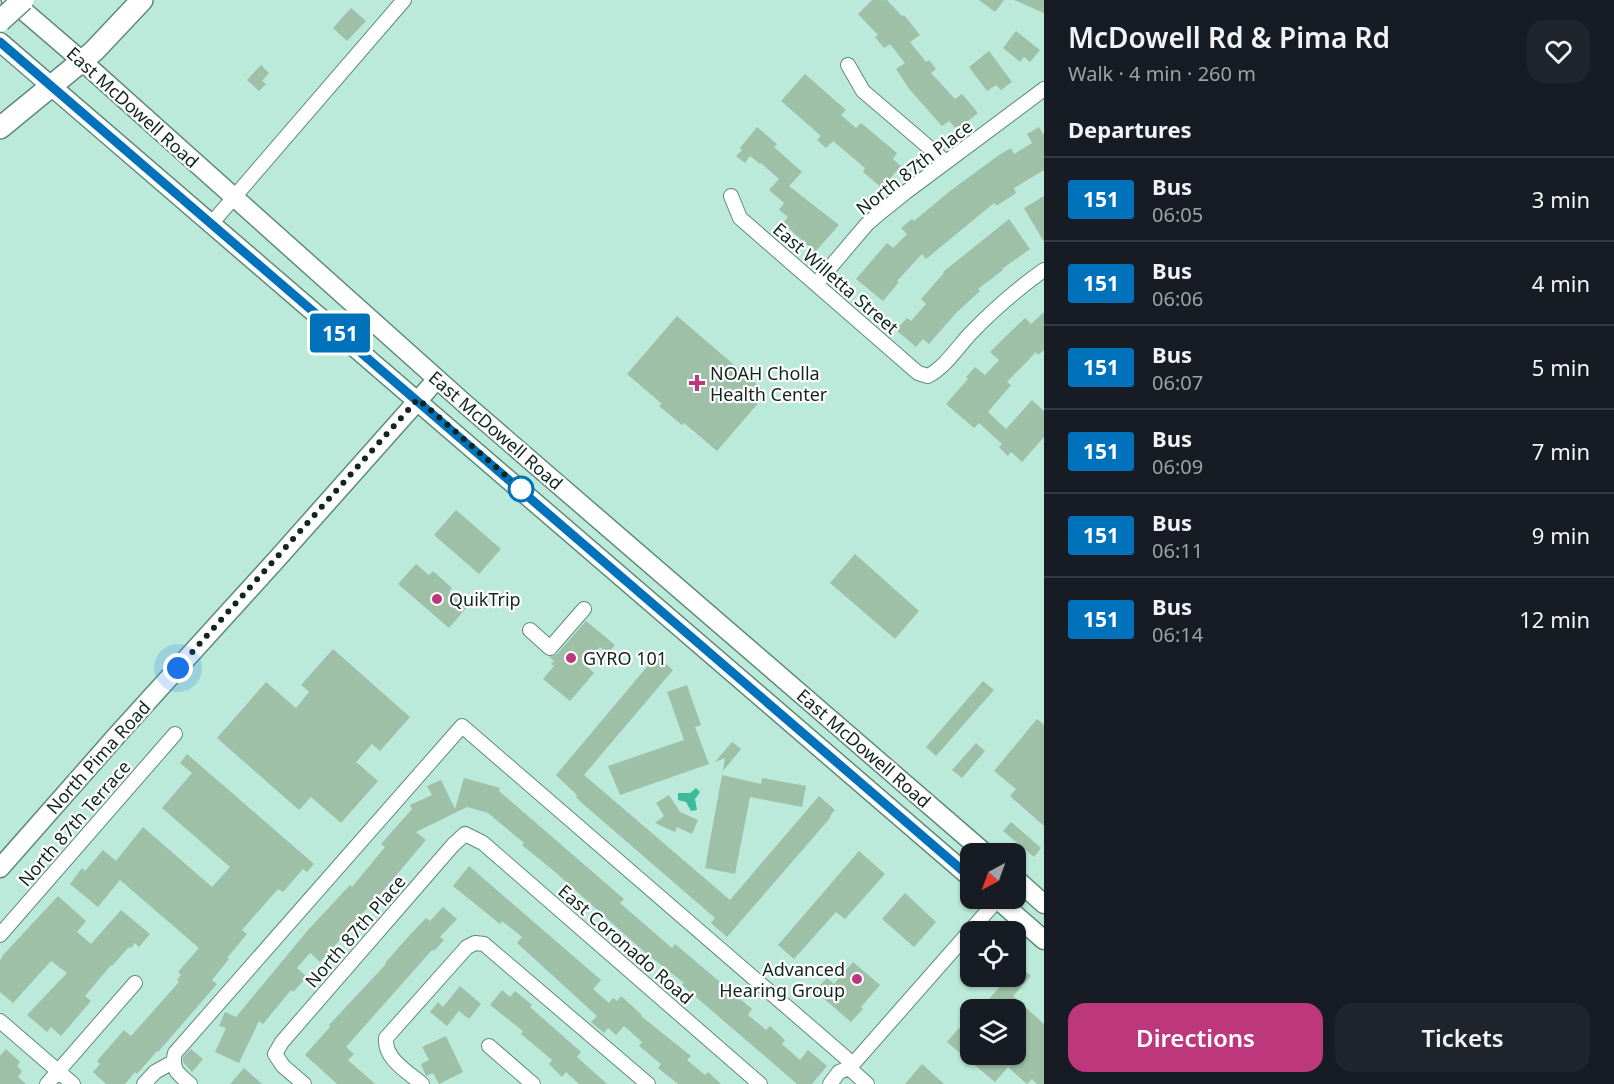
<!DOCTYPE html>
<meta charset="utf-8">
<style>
:root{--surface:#171b24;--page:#20242c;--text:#f1f3f6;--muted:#9ea1a6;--line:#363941;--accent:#bc377c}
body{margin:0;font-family:"Noto Sans",sans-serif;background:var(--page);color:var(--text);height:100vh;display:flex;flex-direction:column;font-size:22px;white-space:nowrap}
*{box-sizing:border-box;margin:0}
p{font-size:20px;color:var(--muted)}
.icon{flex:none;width:33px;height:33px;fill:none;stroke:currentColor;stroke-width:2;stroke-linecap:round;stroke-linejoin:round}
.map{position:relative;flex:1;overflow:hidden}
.sheet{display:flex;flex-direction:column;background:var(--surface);width:570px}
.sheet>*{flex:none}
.badge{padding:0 12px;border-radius:4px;font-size:21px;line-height:39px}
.needle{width:39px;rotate:221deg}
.fabs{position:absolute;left:960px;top:843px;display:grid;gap:12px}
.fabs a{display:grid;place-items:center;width:66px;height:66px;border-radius:12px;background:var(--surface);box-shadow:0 2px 4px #0004;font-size:30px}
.you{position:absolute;width:30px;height:30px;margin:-15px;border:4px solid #fff;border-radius:50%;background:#1a73e8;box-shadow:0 0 0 9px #1a73e833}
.map>.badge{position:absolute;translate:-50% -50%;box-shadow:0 0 0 3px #fff}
h2{padding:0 24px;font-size:22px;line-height:54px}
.round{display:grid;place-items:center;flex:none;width:63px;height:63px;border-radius:18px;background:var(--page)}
.overview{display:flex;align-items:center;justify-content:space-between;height:102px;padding:0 24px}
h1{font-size:28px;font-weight:600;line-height:45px}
.button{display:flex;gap:12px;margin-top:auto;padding:12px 24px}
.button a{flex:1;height:69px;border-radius:18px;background:var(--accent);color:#fff;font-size:24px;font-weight:600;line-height:69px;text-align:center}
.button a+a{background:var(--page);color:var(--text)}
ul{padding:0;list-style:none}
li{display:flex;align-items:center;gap:18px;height:84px;padding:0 24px;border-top:2px solid var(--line)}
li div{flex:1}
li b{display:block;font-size:22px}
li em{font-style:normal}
li .badge{min-width:66px;font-weight:700;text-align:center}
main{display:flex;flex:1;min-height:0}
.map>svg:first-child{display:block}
</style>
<main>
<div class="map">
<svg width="1044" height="1084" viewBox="0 0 1044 1084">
<rect width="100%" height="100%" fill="#bbeada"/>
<path fill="#3eb99b" d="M696 788 700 792 695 799 697 810 691 811 686 802 678 800V793H690Z"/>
<path fill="#9dc0a6" d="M872 0H887L902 16 904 15 920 35 910 42 926 62 929 60 936 69 931 73 955 99 962 94 978 113 957 130 949 121 942 126 910 90 896 69 905 63 890 44 884 48 875 37 878 35 858 14Z
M979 0H1004L995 12Z
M1014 0H1044V13Z
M351 8 366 21 347 41 333 28Z
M1016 31 1040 50 1030 62 1024 57 1020 62 1003 48Z
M989 51 1012 82 1001 90 996 85 987 91 969 67Z
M261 65 269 73 262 81 266 84 259 91 247 80Z
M805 74 846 110 841 115 856 128 861 123 897 153 893 159 901 166 882 188 863 172 865 168 833 141 826 148 817 140 821 136 781 101Z
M757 127 777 144 774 147 802 172 789 186 839 225 815 252 783 223 788 217 779 210 784 203 769 190 779 179 761 163 760 164 750 156 745 163 736 156 742 150 740 148Z
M1039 127 1044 135V170L1014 188 1016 193 998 205H996L994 203 926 259 922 254 897 281 899 282 883 301 856 279 887 243 893 248 907 234 901 228 912 219 914 221 950 191 999 155 1011 148 1014 154 1032 143 1027 134Z
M1044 196V242L1024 208Z
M1009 219 1030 249 1002 269 1003 270 978 289 980 291 956 313 929 344 923 339 916 347 896 330 907 318 911 321 926 304 921 299 944 273 943 272Z
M1044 312V350L1038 355 1036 352 1007 382 1011 385 988 412 1006 429 1032 400 1044 411V437L1022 462 1011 452 1008 456 999 447 1002 444 979 423 974 428 946 404 968 379 966 377 975 367 985 375 999 360 990 352 1005 337 1025 318 1031 324Z
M677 316 767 393 717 451 684 423 682 425 659 406 662 404 627 374Z
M456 510 501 549 479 574 434 535Z
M855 554 919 611 895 639 830 583Z
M416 564 429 575 433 571 452 588 449 592 467 607 449 628 398 584Z
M586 621 615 645 608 654 600 647 585 665 594 673 570 701 543 679 554 666 551 664 554 661 549 657 557 654Z
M333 649 410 717 380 751 372 744 356 762 378 781 341 823 311 797 299 810 217 738 266 682 296 708 309 692 301 685Z
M658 657 673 670 584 775 611 798 730 900 819 796 835 810 830 816 831 817 727 937 711 923 715 918 583 804 576 797 577 795 556 775 651 662 653 663Z
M983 681 994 690 936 756 926 747Z
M687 685 701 725 695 727 709 764 620 795 608 766 684 740 667 692Z
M1037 719 1044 725V826L1010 796 1016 789 994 771Z
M732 742 741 749 723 771 725 758 715 762Z
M976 743 985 751 962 778 952 770Z
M187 754 314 864 307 872 303 869 283 892 278 889 242 930 247 934 227 958 229 959 212 980 217 984 158 1052 157 1051 137 1074 135 1072 125 1084H106L93 1072 100 1064 97 1061 124 1030 131 1036 179 982 177 980 181 975 178 972 199 948 120 880 98 907 70 884 82 868 85 871 103 850 116 861 143 827 212 887 230 867 162 808 192 773 180 763Z
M722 775 761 784 762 778 806 786 802 807 750 797 735 874 705 868Z
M464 778 500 788 499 791 624 899 620 903 672 948 675 944 752 1009 748 1015 766 1030 770 1026 785 1040 782 1044 800 1060 808 1050 827 1066 812 1084H797L682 985 684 983 641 949 554 871 522 845 524 843 488 813 467 807 416 832 426 840 376 899 344 932 346 933 320 962 310 953 297 968 307 977 293 992 291 990 263 1024 259 1021 239 1063 215 1052 226 1028 219 1026 225 1012 236 1017 308 930 350 885 352 887 385 847 381 844 412 809 410 805 432 795 427 786 441 780 455 809Z
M669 795 680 812 698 820 692 834 677 827 675 832 655 823 664 816 656 803Z
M1011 822 1041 848 1034 857 1003 831Z
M859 851 885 874 845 919 836 912 794 959 778 945Z
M469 866 601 980 593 989 609 1003 613 998 617 1001 621 996 642 1015 641 1016 691 1056 687 1060 705 1075 708 1072 721 1084H678L658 1068 661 1064 639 1046 642 1042 624 1026 616 1035 608 1028 604 1033 591 1022 597 1016 517 943 522 937 502 921 500 924 453 886Z
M905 893 936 922 914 947 882 919Z
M58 896 86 921 77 932 91 944 121 910 150 934 139 947 135 943 131 948 129 947 112 966 111 965 85 996 91 1001 61 1036 51 1027 47 1032 27 1015 67 973 51 961 13 1003 0 992V961L3 955Z
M443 907 457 919 440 937 444 940 434 951 432 950 346 1047 354 1054 348 1060 375 1084H337L305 1055 330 1027 329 1025 386 964 385 963 408 937 426 918 430 921Z
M853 962 880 985 861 1007 863 1009 851 1022 815 991 827 978 834 984Z
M1016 963 1031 976 1013 996 1044 1024V1084H1037L1032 1079 1027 1084 1008 1067 995 1082 947 1042 959 1028 970 1038V1054H1016V1034L1021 1028 1016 1023V1010H1001L989 999 1009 976H1016Z
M460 986 481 1004 469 1019 459 1011 447 1026 430 1012 438 1002 443 1007Z
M502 990 510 997 515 991 532 1005 530 1007 581 1052 577 1057 607 1084H579L566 1072 562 1077 549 1064 552 1060 521 1034 523 1031 490 1005Z
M446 1036 463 1072 439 1084 433 1073 426 1076 421 1064 429 1060 422 1047Z
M6 1049 20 1062 17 1066 22 1071 18 1077 26 1084H0V1056Z
M191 1049 203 1059 192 1072 183 1062V1057Z
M922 1064 944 1084H905Z
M244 1068 262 1084H230Z"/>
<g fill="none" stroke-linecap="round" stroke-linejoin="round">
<g stroke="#5f8b7d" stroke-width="16">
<path id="minor" d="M848 65 863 91 946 162
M731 196 740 218 918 373 928 376C945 367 957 348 970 334 993 310 1017 289 1044 270
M211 224 404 0
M816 284 867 224 881 212 906 192 1044 89
M530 630 550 648 584 609
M0 935 175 734
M0 1021 73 1084
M489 1046 533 1084
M849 1068 867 1084
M47 1084 135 983
M144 1084 155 1072 173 1062
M190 1084C178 1074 171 1069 175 1053L462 726 853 1064
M304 1084 283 1066 275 1054 282 1042 453 845 465 834 483 843 760 1084
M422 1084C408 1072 384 1059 386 1038L467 947 475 943 484 944 648 1084
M830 1084 839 1072 849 1068 853 1064 999 898"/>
</g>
<g stroke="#5f8b7d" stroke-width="21">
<path id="major" d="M11 0 82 61 464 403 986 854
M0 42 970 877
M0 868 118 734 277 559 437 379
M1016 879 1044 904
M996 898 1044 940"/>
</g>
<g stroke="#5f8b7d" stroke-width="24">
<path id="highway" d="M0 128 94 51 142 0"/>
</g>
<use href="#minor" stroke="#fff" stroke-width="14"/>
<use href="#major" stroke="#fff" stroke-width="18"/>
<use href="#highway" stroke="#fff" stroke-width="21"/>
<g stroke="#5f8b7d" stroke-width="24" stroke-linecap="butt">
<path id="highway-bridge" d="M0 21 23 0"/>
</g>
<use href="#highway-bridge" stroke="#fff" stroke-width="21"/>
</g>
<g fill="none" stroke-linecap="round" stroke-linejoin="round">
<g stroke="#fff" stroke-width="14">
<path id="line" d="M0 42 970 877"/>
</g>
<use href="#line" stroke="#0072bc" stroke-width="9"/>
<path stroke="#132520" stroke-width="6" stroke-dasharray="0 10.8" d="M178 668 418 399 521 489"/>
</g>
<g fill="#bc377c" stroke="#fff" stroke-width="2">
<path d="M694 374h6v6h6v6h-6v6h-6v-6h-6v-6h6z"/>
<circle cx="437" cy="599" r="6"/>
<circle cx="571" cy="658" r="6"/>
<circle cx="857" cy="979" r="6"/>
</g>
<circle fill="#fff" stroke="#0072bc" stroke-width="3" cx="521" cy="489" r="12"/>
<g text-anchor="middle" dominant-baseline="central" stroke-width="4.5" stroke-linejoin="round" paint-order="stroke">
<g font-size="18" fill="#132520" stroke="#fff">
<text transform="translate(133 107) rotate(42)">East McDowell Road</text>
<text transform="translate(914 167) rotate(-38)">North 87th Place</text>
<text transform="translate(836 278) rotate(41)">East Willetta Street</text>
<text transform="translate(496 430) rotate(41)">East McDowell Road</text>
<text transform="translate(864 748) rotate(41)">East McDowell Road</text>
<text transform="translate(98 757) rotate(-48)">North Pima Road</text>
<text transform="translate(74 823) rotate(-49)">North 87th Terrace</text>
<text transform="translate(355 931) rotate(-49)">North 87th Place</text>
<text transform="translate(626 944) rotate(41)">East Coronado Road</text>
</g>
<g font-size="18" fill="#132520" stroke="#fff" text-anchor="start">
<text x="710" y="373">NOAH Cholla<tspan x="710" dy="21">Health Center</tspan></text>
<text x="449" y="599">QuikTrip</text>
<text x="583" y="658">GYRO 101</text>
<text x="845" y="969" text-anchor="end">Advanced<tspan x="845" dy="21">Hearing Group</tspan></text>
</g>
</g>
</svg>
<div class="fabs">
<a><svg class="needle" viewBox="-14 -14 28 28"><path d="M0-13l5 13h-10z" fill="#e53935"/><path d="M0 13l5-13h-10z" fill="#9ea1a6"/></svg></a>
<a><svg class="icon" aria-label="locate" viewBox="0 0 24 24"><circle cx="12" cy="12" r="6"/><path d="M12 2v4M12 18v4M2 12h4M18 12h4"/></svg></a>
<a><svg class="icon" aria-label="layers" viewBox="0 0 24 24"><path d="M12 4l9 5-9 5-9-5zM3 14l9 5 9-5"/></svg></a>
</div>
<div class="you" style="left:178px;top:668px"></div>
<b class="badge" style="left:340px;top:333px;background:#0072bc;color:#fff">151</b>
</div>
<section class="sheet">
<div class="overview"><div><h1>McDowell Rd &amp; Pima Rd</h1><p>Walk · 4 min · 260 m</p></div><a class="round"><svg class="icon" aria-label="heart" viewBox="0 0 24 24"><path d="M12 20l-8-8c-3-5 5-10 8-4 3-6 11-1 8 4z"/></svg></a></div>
<h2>Departures</h2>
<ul>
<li><span class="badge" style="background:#0072bc;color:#fff">151</span><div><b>Bus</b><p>06:05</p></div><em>3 min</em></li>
<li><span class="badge" style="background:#0072bc;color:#fff">151</span><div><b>Bus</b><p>06:06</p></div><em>4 min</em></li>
<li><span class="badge" style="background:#0072bc;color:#fff">151</span><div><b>Bus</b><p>06:07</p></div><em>5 min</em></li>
<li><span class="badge" style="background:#0072bc;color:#fff">151</span><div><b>Bus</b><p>06:09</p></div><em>7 min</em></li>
<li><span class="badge" style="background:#0072bc;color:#fff">151</span><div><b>Bus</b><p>06:11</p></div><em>9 min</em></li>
<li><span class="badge" style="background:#0072bc;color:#fff">151</span><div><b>Bus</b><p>06:14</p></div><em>12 min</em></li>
</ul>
<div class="button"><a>Directions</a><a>Tickets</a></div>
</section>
</main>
